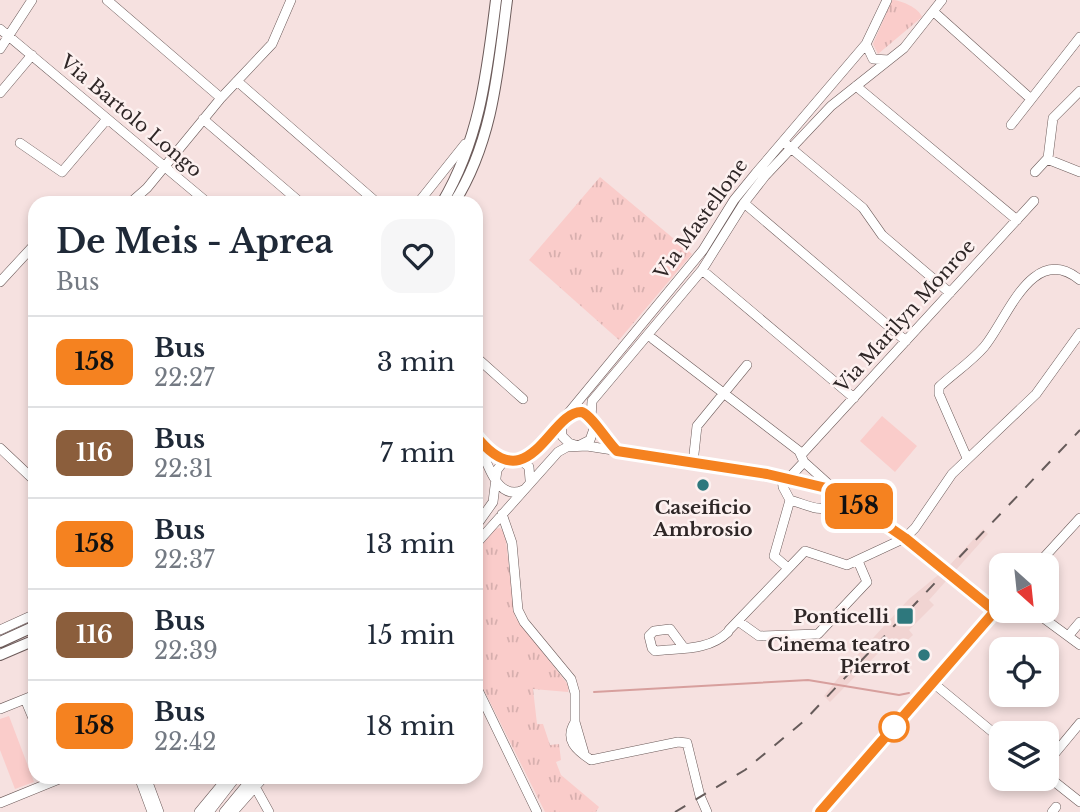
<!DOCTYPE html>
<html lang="it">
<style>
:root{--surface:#fff;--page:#f6f6f7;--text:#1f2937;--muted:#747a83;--line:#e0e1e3}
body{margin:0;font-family:"Libre Baskerville",serif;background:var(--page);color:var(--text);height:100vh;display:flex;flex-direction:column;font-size:26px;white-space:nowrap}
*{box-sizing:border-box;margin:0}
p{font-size:23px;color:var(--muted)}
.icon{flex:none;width:38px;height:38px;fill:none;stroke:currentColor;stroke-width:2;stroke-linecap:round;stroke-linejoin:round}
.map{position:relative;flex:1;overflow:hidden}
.side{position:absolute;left:28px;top:196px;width:455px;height:588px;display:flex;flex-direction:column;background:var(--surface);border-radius:21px;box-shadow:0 4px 10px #0003}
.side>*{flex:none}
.badge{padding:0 14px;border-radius:10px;font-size:24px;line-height:46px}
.needle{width:46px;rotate:153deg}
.fabs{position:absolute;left:989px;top:553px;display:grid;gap:14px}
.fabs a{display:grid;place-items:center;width:70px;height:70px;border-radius:14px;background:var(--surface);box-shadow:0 4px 10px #0003;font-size:35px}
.map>.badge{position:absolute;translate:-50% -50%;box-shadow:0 0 0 4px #fff}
.round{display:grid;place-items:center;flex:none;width:74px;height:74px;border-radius:21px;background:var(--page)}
.head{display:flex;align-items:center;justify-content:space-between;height:119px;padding:0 28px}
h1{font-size:33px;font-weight:700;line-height:52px}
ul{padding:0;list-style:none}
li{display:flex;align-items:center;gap:21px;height:91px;padding:0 28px;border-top:2px solid var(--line)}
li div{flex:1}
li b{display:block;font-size:26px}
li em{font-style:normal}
li .badge{min-width:77px;font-weight:700;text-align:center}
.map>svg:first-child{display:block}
</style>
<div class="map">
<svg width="1080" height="812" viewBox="0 0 1080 812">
<defs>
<pattern id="grass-tufts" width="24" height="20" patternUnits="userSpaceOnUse" patternTransform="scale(1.75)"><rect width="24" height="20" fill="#faccca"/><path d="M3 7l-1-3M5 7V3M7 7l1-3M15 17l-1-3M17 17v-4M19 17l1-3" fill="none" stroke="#d7afae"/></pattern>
</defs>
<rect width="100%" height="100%" fill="#f6e1e0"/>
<path fill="#f1d4d2" d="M983 529 988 534 929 600 934 605 909 630 913 635 898 649 890 641 830 702 824 696 850 663 909 599 948 567Z"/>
<path fill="url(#grass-tufts)" d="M892 0C901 0 919 8 922 17L878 54 873 44Z
M600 177 692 254 619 340 529 260Z
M500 528 505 533 515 617 569 686 568 692 533 689 537 724H543L550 745 559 744 561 760 556 762 561 775 599 807 596 812H545L476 674V552L495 529Z"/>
<path fill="#faccca" d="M882 416 917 446 895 472 860 441Z
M9 716 34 782 15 789 0 750V719Z"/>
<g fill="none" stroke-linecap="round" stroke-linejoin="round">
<path stroke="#d79f9d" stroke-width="2" d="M594 692 808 680 899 695 909 693"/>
<g stroke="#6c5b5a" stroke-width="10">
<path id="minor" d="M107 0 221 98
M934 12 1031 99
M0 29 208 203
M866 44 873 59 889 60
M0 49 32 0
M237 81 375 201
M856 86 1017 220
M0 93 32 55
M203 119 301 203
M1011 125 1080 37
M20 143 62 172 107 119
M786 144 863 208 882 235 950 293
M1047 159 1080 172
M1035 172 1048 158 1053 118 1080 91
M130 203 147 188 221 98 272 44 291 0
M418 203 465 144
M744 203 906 341
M702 270 854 398
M0 282 35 244
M653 339 799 451 804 462
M476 357 523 399
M565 416C588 401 602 437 617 451
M591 418 592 401 702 270 744 203 765 176 831 106 904 48 942 0
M561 423 562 436 569 443 578 446 590 440 595 426
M476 436C485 455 495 503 523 490
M481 442 492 452 510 459
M0 448 35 481
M802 454 1034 201
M967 458 939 394V387C954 373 971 362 984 347 1007 320 1032 241 1080 280
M517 459 532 455 542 445 703 250 734 200 756 173 866 44 887 0
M693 463 697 426 747 365
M782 477 783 487 790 500C817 508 822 516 845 495
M789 478 804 462 834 489
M502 514 512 543 518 610 524 622 571 679 575 693V722L584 753
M476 526 493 502 497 470 503 462 513 458 522 461 529 467 530 480
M476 544 558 452 567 447 587 446 767 474 835 490 905 538 995 611
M1037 565 1080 518
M788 568 774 556 790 500
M1025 611 1042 617 1080 645
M738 621 759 636 818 634 867 582 858 561
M0 630 35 614
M729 630 805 551 847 565 905 538 915 528 952 474 1036 394 1080 333
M1069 635 1080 622
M684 648 670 629 654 631 649 636 652 648 655 651C681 648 708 651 728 632
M932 682 1001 739
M476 686 537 812
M25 699 35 723
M0 709 35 695
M575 722C564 740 576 750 591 760L678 742 687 743 700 796 707 812
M1046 764 1080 723
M1046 775 1080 802
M139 777 152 812
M146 777 159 812
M253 783 269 812
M0 803 64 777
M199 812 228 777
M209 812 236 777
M224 812 253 777
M233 812 264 777
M820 812 1001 605
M1052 812 1056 807"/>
</g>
<g stroke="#6c5b5a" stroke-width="12">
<path id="major" d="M442 203C480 139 487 72 496 0
M454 203C493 141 498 71 507 0
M0 642 35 626
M0 655 35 640"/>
</g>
<use href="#minor" stroke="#fff" stroke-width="9"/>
<use href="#major" stroke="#fff" stroke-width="10"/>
<path stroke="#665b5a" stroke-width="2" stroke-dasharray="12 12" stroke-linecap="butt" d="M675 812 745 770 804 721 1080 430"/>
</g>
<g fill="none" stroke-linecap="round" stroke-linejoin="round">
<g stroke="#fff" stroke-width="16">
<path id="line" d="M476 436C530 504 550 410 582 412 593 417 606 440 617 451L767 474 835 490 905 538 995 611 820 812"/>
</g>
<use href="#line" stroke="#f58220" stroke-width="10"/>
</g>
<g fill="#2e787d" stroke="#fdf1f0" stroke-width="2.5">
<circle cx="703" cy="485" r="7"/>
<rect x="896" y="607" width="18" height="18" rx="3.5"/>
<circle cx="924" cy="655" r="7"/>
</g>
<circle fill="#fff" stroke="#f58220" stroke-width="3.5" cx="894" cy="727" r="14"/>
<g text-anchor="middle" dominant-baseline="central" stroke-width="5" stroke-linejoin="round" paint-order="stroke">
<g font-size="19" fill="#2f2727" stroke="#fdf1f0">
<text transform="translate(131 116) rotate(40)">Via Bartolo Longo</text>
<text transform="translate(701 219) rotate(-54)">Via Mastellone</text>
<text transform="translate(905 316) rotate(-48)">Via Marilyn Monroe</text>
</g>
<g font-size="19" font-weight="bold" fill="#2f2727" stroke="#fdf1f0" text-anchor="end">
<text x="703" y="507" text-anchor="middle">Caseificio<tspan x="703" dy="22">Ambrosio</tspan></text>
<text x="889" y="616">Ponticelli</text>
<text x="910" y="644">Cinema teatro<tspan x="910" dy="22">Pierrot</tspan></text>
</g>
</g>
</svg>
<div class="fabs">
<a><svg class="needle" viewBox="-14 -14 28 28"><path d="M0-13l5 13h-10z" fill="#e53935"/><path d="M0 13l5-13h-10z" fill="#747a83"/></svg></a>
<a><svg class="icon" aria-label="locate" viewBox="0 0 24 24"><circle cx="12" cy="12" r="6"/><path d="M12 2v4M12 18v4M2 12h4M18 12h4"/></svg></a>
<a><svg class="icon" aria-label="layers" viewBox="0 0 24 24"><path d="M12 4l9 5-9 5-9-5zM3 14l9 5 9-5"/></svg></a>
</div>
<b class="badge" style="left:859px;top:506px;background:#f58220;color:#111">158</b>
<section class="side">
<div class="head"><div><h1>De Meis - Aprea</h1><p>Bus</p></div><a class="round"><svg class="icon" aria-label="heart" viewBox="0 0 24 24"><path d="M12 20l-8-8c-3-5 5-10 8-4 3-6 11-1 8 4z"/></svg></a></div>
<ul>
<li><span class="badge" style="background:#f58220;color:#111">158</span><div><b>Bus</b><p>22:27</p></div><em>3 min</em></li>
<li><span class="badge" style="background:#8b5e3c;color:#fff">116</span><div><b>Bus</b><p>22:31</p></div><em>7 min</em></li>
<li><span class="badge" style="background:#f58220;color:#111">158</span><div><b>Bus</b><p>22:37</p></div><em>13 min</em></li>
<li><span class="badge" style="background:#8b5e3c;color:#fff">116</span><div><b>Bus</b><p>22:39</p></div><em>15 min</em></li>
<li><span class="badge" style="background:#f58220;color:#111">158</span><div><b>Bus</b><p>22:42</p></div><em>18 min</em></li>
</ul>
</section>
</div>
